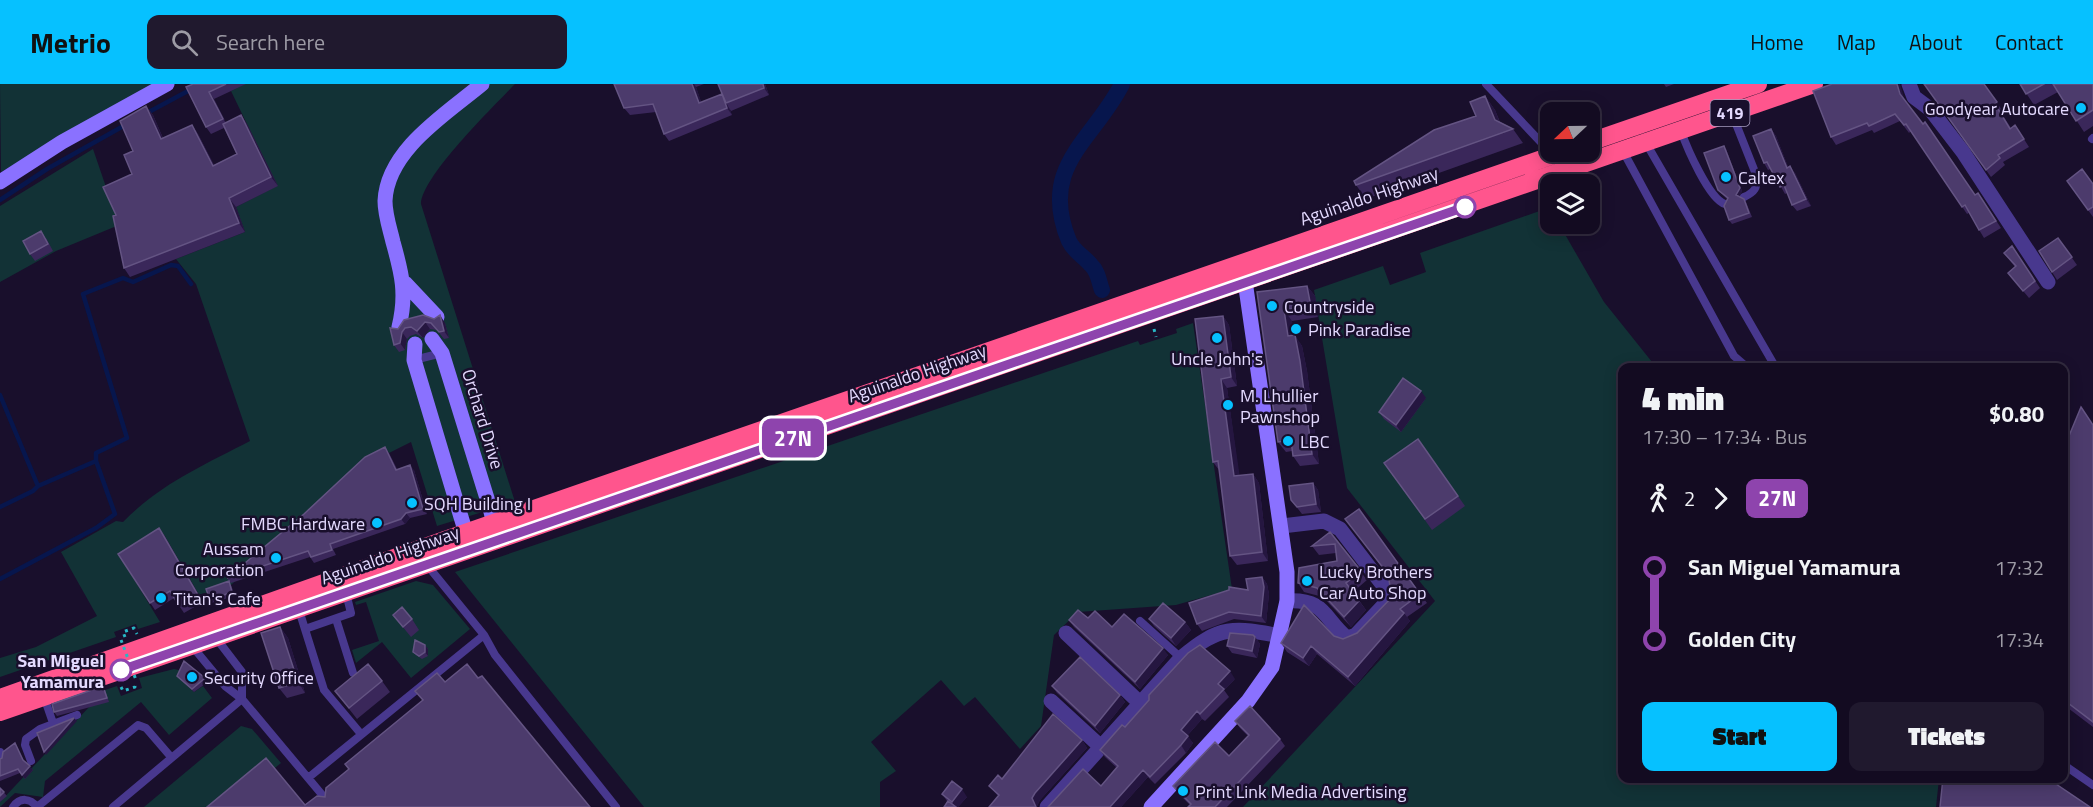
<!DOCTYPE html>
<meta charset="utf-8">
<style>
:root{--surface:#130b21;--page:#20192e;--text:#f1f3f6;--muted:#9d9ba5;--line:#322b3f;--accent:#06c1ff}
body{margin:0;font-family:"Titillium Web",sans-serif;background:var(--page);color:var(--text);height:100vh;display:flex;flex-direction:column;font-size:22px;white-space:nowrap}
*{box-sizing:border-box;margin:0}
p{font-size:20px;color:var(--muted)}
.icon{flex:none;width:33px;height:33px;fill:none;stroke:currentColor;stroke-width:2;stroke-linecap:round;stroke-linejoin:round}
.map{position:relative;flex:1;overflow:hidden}
.side{position:absolute;left:1618px;top:279px;width:450px;height:420px;display:flex;flex-direction:column;background:var(--surface);border-radius:12px;box-shadow:0 3px 15px #0003,0 0 0 2px var(--line)}
.side>*{flex:none}
.badge{padding:0 12px;border-radius:9px;font-size:21px;line-height:39px}
.needle{width:39px;rotate:248deg}
.buttons{position:absolute;left:1540px;top:18px;display:grid;gap:12px}
.buttons a{display:grid;place-items:center;width:60px;height:60px;border-radius:12px;background:var(--surface);box-shadow:0 3px 15px #0003,0 0 0 2px var(--line);font-size:30px}
.map>.badge{position:absolute;translate:-50% -50%;box-shadow:0 0 0 3px #fff}
.legs{display:flex;align-items:center;gap:9px;height:66px;padding:0 24px;font-size:20px}
.legs p{margin-inline-start:auto}
.head{display:flex;align-items:center;justify-content:space-between;height:102px;padding:0 24px}
h1{font-size:33px;font-weight:800;line-height:45px}
.cta{display:flex;gap:12px;margin-top:auto;padding:12px 24px}
.cta a{flex:1;height:69px;border-radius:12px;background:var(--accent);color:#111;font-size:24px;font-weight:800;line-height:69px;text-align:center}
.cta a+a{background:var(--page);color:var(--text)}
ul{padding:0 24px;list-style:none}
li{display:flex;align-items:center;gap:21px;height:72px;font-size:22px}
li i{display:grid;place-items:center;width:9px;height:100%;margin:0 8px;background:currentColor}
li i::after{content:'';width:15px;height:15px;margin:-8px;border:4px solid;border-radius:50%;background:var(--surface)}
li p{margin-inline-start:auto}
li:first-child i{background:linear-gradient(#0000 50%,currentColor 0)}
li:last-child i{background:linear-gradient(currentColor 50%,#0000 0)}
header{display:flex;align-items:center;gap:36px;box-sizing:border-box;height:84px;padding:0 30px;background:var(--accent);color:#111}
header strong{font-size:28px}
nav{display:flex;gap:33px;margin-inline-start:auto;font-size:21px}
.search{width:420px;height:54px;background:var(--page);display:flex;align-items:center;gap:15px;box-sizing:border-box;padding:0 21px;border-radius:12px;color:var(--muted);font-size:22px}
.map>svg:first-child{display:block}
</style>
<header>
<strong>Metrio</strong>
<div class="search"><svg class="icon" aria-label="search" viewBox="0 0 24 24"><circle cx="10" cy="10" r="6"/><path d="M15 15l6 6"/></svg>Search here</div>
<nav><a>Home</a><a>Map</a><a>About</a><a>Contact</a></nav>
</header>
<div class="map">
<svg width="2093" height="723" viewBox="0 0 2093 723">
<rect width="100%" height="100%" fill="#190f2c"/>
<path fill="#123236" d="M0 0H154L1 88Z
M245 0H515C493 23 422 92 421 120L515 418 437 442 411 358 367 380 231 501 199 511 164 451 123 477 160 538 138 545 136 540 114 548 116 553 0 593V574L36 563 97 532 61 468 116 437 123 438C160 400 204 381 250 357L196 200 176 175 245 148 236 123 277 102 231 7Z
M93 65 119 141 56 167 0 198V122Z
M1551 123V140H1559L1604 218 1656 283 1623 284V694L1939 695 1936 723H1243L1435 517 1347 404 1314 206 1383 182 1390 201 1426 188 1420 169Z
M1193 239 1232 505 1176 521 1078 528 1054 551 1041 642 1020 665 975 613 964 622 941 596 871 658 896 687 880 698V723H644L455 488 1138 257 1140 261 1177 249 1176 245Z
M416 497 433 501 470 545 411 594 382 558 356 579 352 566 379 557 366 518 356 521 355 518Z
M174 585 183 587 179 594 194 608 203 602 212 614 169 651 141 618 45 697 43 713 15 709 0 723V718L105 606 117 602 121 612 142 604 139 594Z
M241 642 252 645 281 679 227 723H144Z"/>
<g fill="none" stroke-linecap="round" stroke-linejoin="round">
<path stroke="#07164d" stroke-width="4.5" d="M145 30 201 0
M0 116 47 85 127 40
M0 311 38 402
M0 423 33 407 38 402 96 377V369L127 354 83 210 123 194 133 198 171 181 178 182 191 200
M0 495 96 444 115 430 96 377"/>
<path stroke="#07164d" stroke-width="16" d="M1102 206C1099 198 1098 187 1091 181 1084 172 1074 168 1069 157 1038 82 1093 57 1122 0"/>
<path stroke="#28b7c5" stroke-width="3" stroke-dasharray="3 4.5" stroke-linecap="butt" d="M1154 245 1156 253
M125 553 123 548 134 544 137 550
M121 603 123 607 135 603 134 598"/>
<path stroke="#48388e" stroke-width="8" d="M1486 0 1552 70
M1725 12 1757 93C1757 104 1755 108 1744 113
M1681 47C1687 64 1709 115 1725 120
M2092 55 2093 54
M1646 59 1776 284
M1623 67 1734 272 1748 284
M414 276 442 269
M427 481 484 551 495 571 616 723
M299 526 324 606 361 650
M336 535 353 589
M1140 537 1181 574
M305 545 351 529 346 509
M192 562 225 602 242 615 329 719
M44 613 53 639
M0 668V674
M31 677 25 661 26 655 40 645 77 631
M2064 681 2093 701
M308 694 484 551
M13 723C20 713 30 714 37 723
M37 723 138 641 146 644 171 673
M113 723 242 615V588L216 554"/>
<path stroke="#48388e" stroke-width="15" d="M1909 0 1914 13 1930 25 1963 68 2048 198
M1282 442 1324 437 1340 445 1386 505 1387 518 1356 551 1347 554C1323 534 1326 515 1287 517
M1066 549 1141 620
M1051 617 1101 663
M1047 723 1181 574C1220 541 1233 543 1281 552"/>
<path stroke="#8a71ff" stroke-width="15" d="M0 98 62 58 167 0
M405 199 437 233
M399 243C407 210 402 190 393 158 390 145 385 131 385 117 387 66 446 30 482 0
M432 255 442 269 490 424 494 440 490 448
M415 260 414 276 461 433 466 449 475 454
M1151 723 1248 617 1272 583 1287 517V488L1245 197"/>
<path stroke="#ff558d" stroke-width="18" d="M1590 58 1758 0
M0 614 442 457 1562 68
M0 628 1814 0"/>
<path stroke="#28b7c5" stroke-width="3" stroke-dasharray="3 4.5" stroke-linecap="butt" d="M121 556 136 596"/>
</g>
<path fill="#3a275a" d="M193 0H246L214 15 226 39 241 31 247 40 278 102 236 123 245 148 130 193 124 184 116 131 132 90 133 67 146 22 153 31 163 54 192 41 198 50 214 81 237 70 224 44 211 50 206 43Z
M614 0H704L696 3 701 18 724 13 718 0H765L769 11 731 27 729 24 732 31 669 57 664 50 656 28 630 31 624 24Z
M1664 0H1674L1666 3Z
M1924 0H1984L2002 26 2000 27 2011 44 2015 41 2029 63 2003 78 2005 81 1991 93Z
M2020 0H2093V42L2084 48 2058 8 2034 21Z
M1485 12 1495 26 1500 38 1513 45 1523 59 1366 115 1356 101 1476 32Z
M1905 16 1975 111 1978 109 2001 144 1984 154 1969 129 1967 130 1911 47 1909 49 1900 37 1874 49 1872 46 1836 61 1831 53Z
M1771 45 1776 52 1788 83 1795 89 1811 122 1797 127 1792 121 1787 109 1785 110 1771 85 1768 86 1764 79Z
M1726 65 1742 107 1739 113 1744 115 1746 118 1752 133 1732 140 1729 136 1727 115 1718 106Z
M2067 97 2093 100V133Z
M46 154 53 167 35 177 30 170Z
M2058 154 2077 181 2057 196 2052 188Z
M2012 162 2040 204 2029 214 2008 189 2015 183 2004 169Z
M1307 202 1315 212 1318 233 1292 237 1294 251 1302 262 1307 287 1319 380 1300 382 1293 372 1292 367 1286 368 1278 358 1257 208Z
M1223 232 1229 241 1237 302 1227 304 1239 392 1253 390 1259 399 1268 477 1237 481 1230 472 1219 386 1213 378Z
M434 235 445 239 449 254 444 255 437 246 430 245 423 254 416 250 410 252 407 255 405 266 399 268 394 261 398 245Z
M1426 314 1401 348 1384 335 1379 328Z
M2093 341V643L2064 621V364Z
M1418 355 1465 422 1432 446 1384 379Z
M389 369 397 385 414 386 427 430 410 434 405 440 333 465 336 471 314 479 310 473 231 499 227 494Z
M1313 399 1318 406 1321 428 1302 430 1291 416Z
M1359 425 1427 519 1407 533 1410 537 1355 602 1317 570 1309 582 1287 568 1281 559 1334 552 1343 555 1357 549 1395 510 1388 491 1345 435Z
M1330 448 1367 496 1353 508 1366 526 1351 543 1323 513 1304 508 1298 499 1337 477 1336 469 1319 471 1312 462Z
M164 451 203 518 184 529 174 514 155 526 118 470Z
M1262 493 1267 500 1269 510 1266 539 1234 535 1202 547 1197 540 1248 506Z
M231 501 235 512 212 519 210 516Z
M393 531 412 535 419 546 411 553Z
M1088 534 1112 543 1168 571 1140 605 1074 543 1069 536Z
M1149 535 1185 538 1191 546 1176 562 1154 542Z
M280 543 288 554 305 609 287 614 279 604Z
M1255 553 1260 560 1257 574 1232 569 1227 562Z
M425 561 428 565V572L422 575 416 571 413 568Z
M177 592 205 594 208 598 194 608 180 595Z
M1235 595 1224 606 1229 613 1205 637 1202 635 1187 652 1193 659 1186 669 1155 700 1148 693 1121 723H1048L1101 702 1117 684 1105 673 1100 666 1125 643Z
M382 597 390 608 357 635 335 607Z
M1052 602 1120 611 1125 618 1100 649 1057 609Z
M105 606 109 618 57 632 54 628Z
M1235 637 1280 655 1285 662 1227 723H1188L1190 721 1178 709 1173 702 1229 672 1248 652 1240 644Z
M1082 656 1087 664 1040 716 1037 722 998 712 989 702Z
M17 663 24 677 33 686 25 695 20 689 0 697V675Z
M0 704 7 712 0 718Z
M942 710 967 713 958 723H944L947 717Z"/>
<path fill="#251640" d="M692 0H694L696 3 704 26 699 19Z
M763 0H765L769 11 764 4Z
M1897 0H1900L1905 17 1900 10Z
M209 8 214 15 228 42 223 35Z
M722 10 729 24 732 31 727 24Z
M1485 12 1495 26 1504 50 1495 36Z
M146 22 153 31 167 64 161 55Z
M241 31 247 40 278 102 271 93Z
M192 41 198 50 219 91 213 82Z
M1771 45 1776 52 1791 90 1787 84Z
M1724 62 1726 65 1742 107 1738 115 1736 111Z
M1790 82 1795 89 1811 122 1806 115Z
M229 114 236 123 245 148 239 139Z
M1307 202 1315 212 1318 233 1311 223Z
M1284 226 1292 237 1296 263 1288 252Z
M440 231 445 239 449 254 444 247Z
M1223 232 1229 241 1237 302 1231 293Z
M425 238 430 245 423 254 417 247Z
M402 248 407 255 405 266 400 259Z
M1295 251 1302 262 1307 287 1319 380 1312 370Z
M1221 295 1227 304 1241 401 1234 392Z
M1421 307 1426 314 1401 348 1396 341Z
M385 363 389 369 399 391 396 386Z
M410 381 414 386 427 430 423 425Z
M1253 390 1259 399 1268 477 1262 468Z
M1313 399 1318 406 1321 428 1316 420Z
M406 429 410 434 405 440 401 435Z
M159 444 164 451 203 518 198 511Z
M1262 493 1267 500 1269 510 1266 539 1261 532Z
M1359 517 1366 526 1351 543 1344 533Z
M1404 529 1410 537 1355 602 1348 593Z
M1185 538 1191 546 1176 562 1171 554Z
M280 543 288 554 305 609 298 598Z
M1255 553 1260 560 1257 574 1252 567Z
M425 561 428 565V572L425 568Z
M1311 562 1317 570 1309 582 1303 574Z
M1163 564 1168 571 1140 605 1135 598Z
M1230 587 1235 595 1224 606 1218 600Z
M1120 611 1125 618 1100 649 1095 642Z
M1197 627 1202 635 1186 653 1181 646Z
M74 634 77 637 46 671 44 668Z
M1188 652 1193 659 1186 669 1181 661Z
M1082 656 1087 664 1040 716 1037 722 1038 723H1035L1032 714 1035 709Z
M30 682 33 686 25 695 22 691Z
M1143 686 1148 693 1121 723H1110Z
M962 705 967 713 958 723H955L952 718Z"/>
<path fill="#4c3b6c" stroke="#645483" stroke-width="1.5" d="M193 0H226L209 8 223 35 206 43 186 3Z
M614 0H692L699 19 722 10 727 24 664 50 653 20 624 24Z
M718 0H763L764 4 726 19Z
M1832 0H1897L1900 10 1923 40 1925 38 1975 111 1978 109 1996 137 1979 146 1965 121 1962 123 1906 40 1904 41 1895 30 1869 42 1867 39 1831 53 1813 7Z
M1924 0H1984L1997 18 1995 20 2010 45 2015 41 2024 55 1998 71 2000 74 1986 86Z
M2020 0H2044L2026 10Z
M2053 0H2093V26L2076 37Z
M1485 12 1495 36 1513 45 1356 101 1354 97 1434 46 1476 32 1470 18Z
M146 22 161 55 192 41 213 82 237 70 223 40 241 31 271 93 229 114 239 139 124 184 113 132 116 131 103 103 132 90 124 71 133 67 120 37Z
M1771 45 1787 84 1790 82 1806 115 1792 121 1784 101 1780 103 1767 78 1764 79 1753 52Z
M1724 62 1740 104 1736 111 1744 115 1749 129 1729 136 1724 122 1728 114 1718 106 1704 69Z
M2082 85 2093 100V123L2088 126 2067 97Z
M41 147 48 160 30 170 23 157Z
M2058 154 2072 173 2052 188 2039 167Z
M2012 162 2035 197 2023 207 2008 189 2016 182 2004 169Z
M1307 202 1311 223 1284 226 1288 252 1295 251 1300 277 1312 370 1293 372 1291 356 1278 358 1257 208Z
M423 231 434 235 440 231 444 247 439 248 431 239 425 238 417 247 411 243 405 244 402 248 400 259 394 261 390 244 398 245 404 236Z
M1223 232 1231 293 1221 295 1234 392 1253 390 1262 468 1230 472 1218 377 1213 378 1195 235Z
M1403 294 1421 307 1396 341 1379 328Z
M2081 323 2093 341V638L2064 616V364Z
M1418 355 1458 412 1425 435 1384 379Z
M385 363 396 386 410 381 423 425 406 429 401 435 330 460 332 466 311 473 308 467 227 494 304 430 365 373Z
M1313 399 1316 420 1297 423 1291 416 1289 402Z
M1359 425 1420 510 1400 525 1404 529 1348 593 1311 562 1303 574 1281 559 1304 521 1334 552 1343 555 1357 549 1395 510 1390 502 1388 490 1345 435Z
M159 444 198 511 179 522 170 507 150 519 118 470Z
M1330 448 1361 487 1346 499 1359 517 1344 533 1317 504 1298 499 1299 484 1337 477 1335 460 1312 462Z
M1262 493 1264 503 1261 532 1229 528 1197 540 1189 519 1229 506V503L1248 506 1246 495Z
M229 497 232 508 210 516 206 505Z
M1163 519 1185 538 1171 554 1149 535Z
M402 523 412 535 403 543 393 531Z
M1078 526 1088 534 1095 527 1112 543 1124 530 1163 564 1135 598 1069 536Z
M280 543 298 598 279 604 261 549Z
M1230 549 1253 551 1255 553 1252 567 1227 562Z
M415 556 425 561V568L419 572 413 568Z
M1200 561 1230 587 1218 600 1224 605 1200 630 1197 627 1181 646 1188 652 1181 661 1150 693 1143 686 1110 723H1048L1083 685 1101 702 1118 682 1100 666 1122 641 1125 643 1149 616V611L1188 569Z
M1080 573 1120 611 1095 642 1052 602Z
M184 577 205 594 192 605 177 592Z
M368 580 382 597 349 624 335 607Z
M467 580 478 594 482 592 590 723H207L266 674 305 721 317 712 325 713 326 704 349 685 345 680 423 616 415 607 437 589 445 598Z
M103 602 107 614 54 628 52 620Z
M1250 622 1280 655 1215 723H1188L1191 720 1173 702 1215 658 1229 672 1249 651 1235 637Z
M1053 630 1082 656 1035 709 1032 714 1036 723H989L999 711 989 702 998 691 1002 695Z
M74 634 44 668 37 649Z
M15 659 23 676 30 682 22 691 18 685 0 692V675L2 674 3 668Z
M1943 694H2047L2090 723H1940Z
M952 697 962 705 952 718 942 710Z
M0 704 4 708 0 712Z
M948 717 956 723H944Z"/>
<g fill="none" stroke-linecap="round" stroke-linejoin="round">
<g stroke="#fff" stroke-width="14">
<path id="line-1" d="M121 586 1465 123"/>
</g>
<use href="#line-1" stroke="#8e44ad" stroke-width="9"/>
</g>
<g fill="#06c1ff" stroke="#190f2c" stroke-width="2">
<circle cx="2081" cy="24" r="6"/>
<circle cx="1726" cy="93" r="6"/>
<circle cx="1272" cy="222" r="6"/>
<circle cx="1296" cy="245" r="6"/>
<circle cx="1217" cy="254" r="6"/>
<circle cx="1228" cy="321" r="6"/>
<circle cx="1288" cy="357" r="6"/>
<circle cx="412" cy="419" r="6"/>
<circle cx="377" cy="439" r="6"/>
<circle cx="276" cy="474" r="6"/>
<circle cx="1307" cy="497" r="6"/>
<circle cx="161" cy="514" r="6"/>
<circle cx="192" cy="593" r="6"/>
<circle cx="1183" cy="707" r="6"/>
</g>
<g fill="#fff" stroke="#8e44ad" stroke-width="3">
<circle cx="1465" cy="123" r="10"/>
<circle cx="121" cy="586" r="10"/>
</g>
<g text-anchor="middle" dominant-baseline="central" stroke-width="5" stroke-linejoin="round" paint-order="stroke">
<rect fill="#190f2c" stroke="#a79dc0" stroke-width="1.5" x="1710.5" y="16" width="39" height="26" rx="4.5"/>
<g font-size="16" font-weight="bold" fill="#e4daff">
<text x="1730" y="29">419</text>
</g>
<g font-size="18" fill="#e4daff" stroke="#190f2c" text-anchor="start">
<text x="2069" y="24" text-anchor="end">Goodyear Autocare</text>
<text x="1738" y="93">Caltex</text>
<text x="1284" y="222">Countryside</text>
<text x="1308" y="245">Pink Paradise</text>
<text x="1217" y="274" text-anchor="middle">Uncle John's</text>
<text x="1240" y="311">M. Lhullier<tspan x="1240" dy="21">Pawnshop</tspan></text>
<text x="1300" y="357">LBC</text>
<text x="424" y="419">SQH Building I</text>
<text x="365" y="439" text-anchor="end">FMBC Hardware</text>
<text x="264" y="464" text-anchor="end">Aussam<tspan x="264" dy="21">Corporation</tspan></text>
<text x="1319" y="487">Lucky Brothers<tspan x="1319" dy="21">Car Auto Shop</tspan></text>
<text x="173" y="514">Titan's Cafe</text>
<text x="204" y="593">Security Office</text>
<text x="1195" y="707">Print Link Media Advertising</text>
</g>
<g font-size="18" fill="#e4daff" stroke="#190f2c">
<text transform="translate(1369 112) rotate(-19)">Aguinaldo Highway</text>
<text transform="translate(917 289) rotate(-19)">Aguinaldo Highway</text>
<text transform="translate(483 335) rotate(73)">Orchard Drive</text>
<text transform="translate(390 471) rotate(-19)">Aguinaldo Highway</text>
</g>
<g font-size="18" font-weight="bold" fill="#e4daff" stroke="#190f2c" text-anchor="end">
<text x="104" y="576">San Miguel<tspan x="104" dy="21">Yamamura</tspan></text>
</g>
</g>
</svg>
<div class="buttons">
<a><svg class="needle" viewBox="-14 -14 28 28"><path d="M0-13l5 13h-10z" fill="#e53935"/><path d="M0 13l5-13h-10z" fill="#9d9ba5"/></svg></a>
<a><svg class="icon" aria-label="layers" viewBox="0 0 24 24"><path d="M12 4l9 5-9 5-9-5zM3 14l9 5 9-5"/></svg></a>
</div>
<b class="badge" style="left:793px;top:354px;background:#8e44ad;color:#fff">27N</b>
<section class="side">
<div class="head"><div><h1>4 min</h1><p>17:30 – 17:34 · Bus</p></div><b>$0.80</b></div>
<div class="legs"><svg class="icon" aria-label="walk" viewBox="0 0 24 24"><circle cx="13" cy="4" r="2"/><path d="M13 8l-2 6 4 7M11 14l-3 7M7 12l3-4h3l4 4"/></svg>2<svg class="icon" aria-label="forward" viewBox="0 0 24 24"><path d="M9 5l7 7-7 7"/></svg><b class="badge" style="background:#8e44ad;color:#fff">27N</b></div>
<ul>
<li><i style="color:#8e44ad"></i><b>San Miguel Yamamura</b><p>17:32</p></li>
<li><i style="color:#8e44ad"></i><b>Golden City</b><p>17:34</p></li>
</ul>
<div class="cta"><a>Start</a><a>Tickets</a></div>
</section>
</div>
